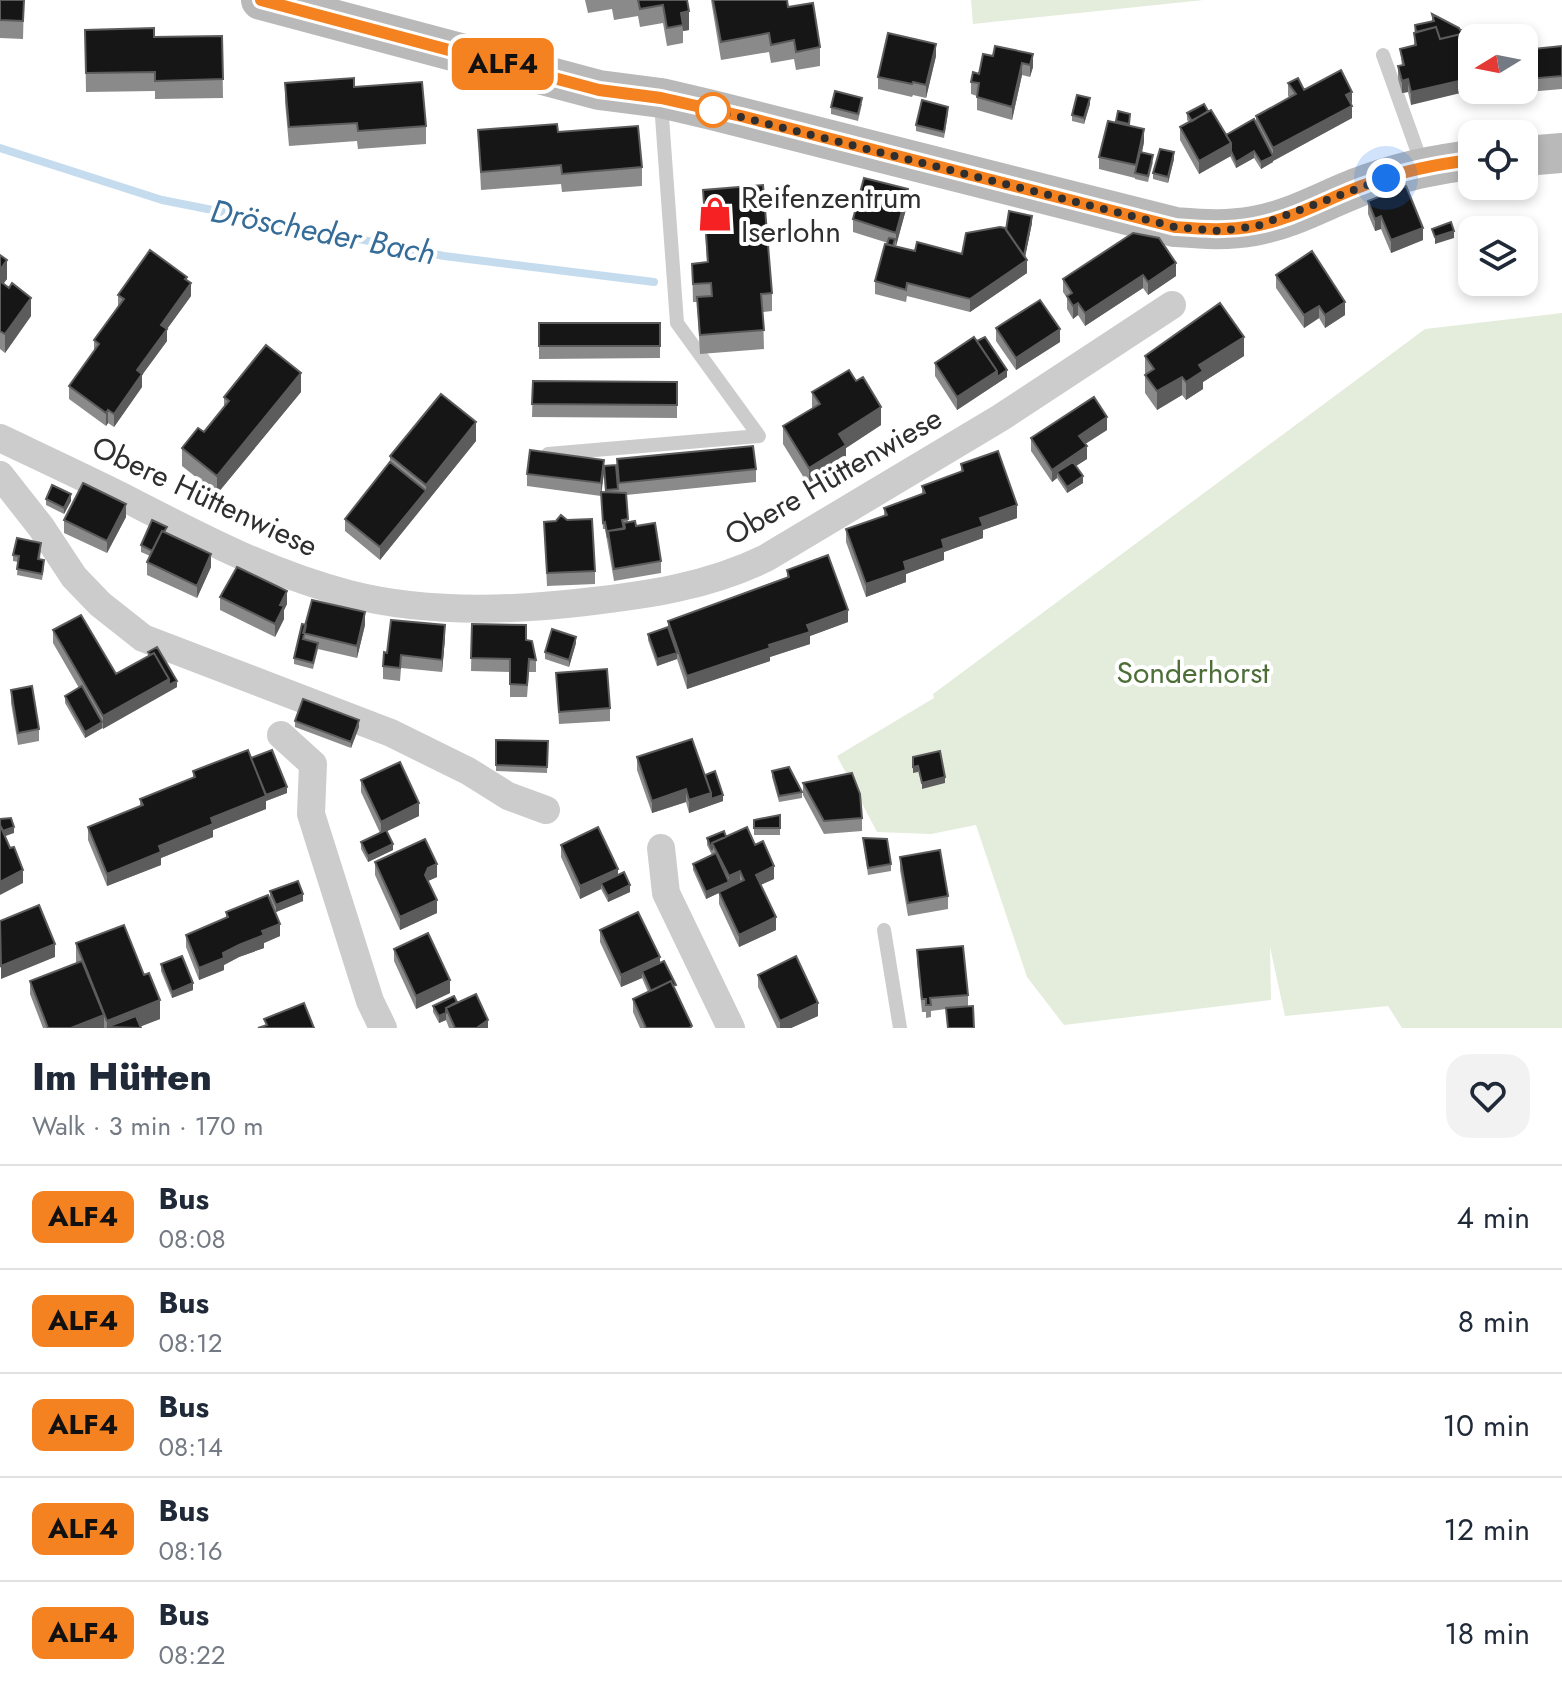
<!DOCTYPE html>
<meta charset="utf-8">
<style>
:root{--surface:#fff;--page:#f2f2f3;--text:#1f2937;--muted:#747a83;--line:#e0e1e3}
body{margin:0;font-family:Jost,sans-serif;background:var(--page);color:var(--text);height:100vh;display:flex;flex-direction:column;font-size:30px;white-space:nowrap}
*{box-sizing:border-box;margin:0}
p{font-size:26px;color:var(--muted)}
.icon{flex:none;width:44px;height:44px;fill:none;stroke:currentColor;stroke-width:2;stroke-linecap:round;stroke-linejoin:round}
.map{position:relative;height:1028px;overflow:hidden}
.sheet{display:flex;flex-direction:column;background:var(--surface);flex:1}
.sheet>*{flex:none}
.badge{padding:0 16px;border-radius:12px;font-size:28px;line-height:52px}
.needle{width:52px;rotate:260deg}
.fabs{position:absolute;left:1458px;top:24px;display:grid;gap:16px}
.fabs a{display:grid;place-items:center;width:80px;height:80px;border-radius:16px;background:var(--surface);box-shadow:0 4px 12px #0003;font-size:40px}
.you{position:absolute;width:40px;height:40px;margin:-20px;border:6px solid #fff;border-radius:50%;background:#1a73e8;box-shadow:0 0 0 12px #1a73e833}
.map>.badge{position:absolute;translate:-50% -50%;box-shadow:0 0 0 4px #fff}
.round{display:grid;place-items:center;flex:none;width:84px;height:84px;border-radius:24px;background:var(--page)}
.head{display:flex;align-items:center;justify-content:space-between;height:136px;padding:0 32px}
h1{font-size:38px;font-weight:800;line-height:60px}
ul{padding:0;list-style:none}
li{display:flex;align-items:center;gap:24px;height:104px;padding:0 32px;border-top:2px solid var(--line)}
li div{flex:1}
li b{display:block;font-size:30px}
li em{font-style:normal}
li .badge{min-width:88px;font-weight:700;text-align:center}
.map>svg:first-child{display:block}
</style>
<div class="map">
<svg width="1562" height="1028" viewBox="0 0 1562 1028">
<rect width="100%" height="100%" fill="#fff"/>
<path fill="#e4eddb" d="M971 0H1204L973 24Z
M1562 313V1028H1402L1388 1006 1285 1016 1270 947 1271 1000 1064 1025 1027 977 976 825 931 834 877 832 837 756 934 698 933 694 1425 329Z"/>
<g fill="none" stroke-linecap="round" stroke-linejoin="round">
<path stroke="#c5dcef" stroke-width="8" d="M0 148 162 200 444 256 654 282"/>
<path stroke="#ccc" stroke-width="14" d="M1383 55 1422 164
M548 454 759 436 677 323 661 103
M884 930 900 1028"/>
<path stroke="#ccc" stroke-width="28" d="M0 438C40 457 81 476 121 496 195 534 267 573 349 594 423 613 509 611 585 602 648 595 708 586 766 558L1000 418 1172 305
M0 475 41 527 74 577 100 604 143 638 391 733 468 771 508 796 546 810
M281 735 313 764 311 814 370 1001 383 1028
M661 848 666 893 731 1028"/>
<path stroke="#b9b9b9" stroke-width="40" d="M261 0 599 90 661 98 712 110 1175 227C1202 229 1227 231 1254 226 1295 219 1331 196 1370 183 1403 171 1437 164 1472 160
M1524 156 1562 153"/>
</g>
<path fill="#8a8a8a" fill-rule="evenodd" d="M0 0H24L23 39 0 38Z
M585 0H687L689 30 683 31V43L667 46 663 23 640 27 638 16 614 20 612 9 588 13Z
M711 0H787L788 7 820 47V66L796 70 794 59 771 63 769 52 721 60Z
M1432 14 1459 28 1411 105 1408 92 1402 93 1398 79V66H1402L1400 49 1414 45 1415 25 1432 21Z
M85 30 154 37 222 36 223 98 155 99V91L86 92Z
M1562 46V89L1527 92 1524 50Z
M1033 54V67L1030 77 1022 75 1012 120 977 110V96L971 94V82L993 56Z
M936 56 926 98 913 95 912 97 878 89V77Z
M285 83 426 126V144L358 149 357 141 289 146 285 102Z
M1288 83 1304 90 1352 104V118L1273 161V162L1261 169 1254 158 1236 168 1230 156 1199 174 1180 140V127L1189 122 1187 120V113L1208 111 1226 135 1256 123V116L1290 98 1288 96Z
M862 104 858 121 831 114V107Z
M1090 104 1084 124 1072 121V115Z
M1118 111 1130 121 1129 126 1144 142 1142 153 1153 162 1148 182 1135 179V178L1099 169V157L1116 122Z
M948 113 944 138 916 131V125Z
M478 130 558 132 642 167V186L562 192 561 184 481 190Z
M1174 159 1168 183 1153 179V173Z
M703 190 772 293V311L763 312 764 349 700 354 697 302H693L692 264 707 263Z
M1368 201 1423 240 1391 253 1381 229 1375 231 1368 214Z
M908 202 896 246 915 251 962 254 1005 228 1032 223 1025 257 1027 273 970 312 907 296 906 302 875 294V281L888 243 853 232V219Z
M1133 233 1176 276 1148 295 1143 288 1085 326 1078 315 1073 319 1067 309V298L1063 292V279Z
M0 255 7 279 3 284 31 316 5 353 0 349Z
M1276 275 1345 315 1325 328 1319 318 1304 328 1276 288Z
M187 280 191 296 167 329V341L142 375V387L114 427 108 423 106 426 69 399V386L94 351V340L118 306V295Z
M539 323H660V358L539 359Z
M996 328 1060 342 1016 370 996 341Z
M1145 356H1244L1203 382V389L1186 400 1182 395 1157 410 1145 393Z
M935 363 1007 377 957 410 935 376Z
M533 381 677 382V418L532 417Z
M301 392 217 494 182 466V448L204 432 224 407V397Z
M812 392 881 425 846 448V464L809 486 783 444V426L812 408Z
M1107 430 1085 444 1087 459 1076 466 1083 483 1067 493 1057 478 1052 482 1031 451V438Z
M476 441 380 560 345 531V519L390 462V456Z
M961 464 1017 518 983 530V538L944 552V560L906 574V582L866 597 846 542V529L884 516V508L922 494V486L961 472Z
M604 466 756 469V482L626 495 628 522 636 526 661 561V573L614 581 605 529H603L601 493V496L527 486V474ZM604 473 605 492H601Z
M46 499 71 501 64 514 46 505Z
M126 517 107 553 64 533V520Z
M567 520 595 571V584L547 586 544 522Z
M167 533 211 567 197 598 147 575V562L150 556 141 552V545Z
M41 550 40 559 44 567 42 580 17 575 18 562 13 561V555Z
M787 570 848 622 810 636V644L770 657V661L687 689 677 659 657 666 648 640V634L668 629V621L787 577Z
M220 597 287 604 284 610V619L275 637 220 610Z
M472 624 526 640 536 660V672H529L527 697H510V672L471 671Z
M306 625H365L357 658 318 649 313 669 294 664V658Z
M53 630 116 674 148 656V652L177 687 85 738 65 703V696L79 688 53 643Z
M445 638 442 672 401 668 400 681 383 679V666L387 653Z
M576 643 569 667 545 659V652Z
M556 673 610 708V721L559 724Z
M11 690 39 729V741L18 745 11 703Z
M295 721 359 727 351 748 295 727Z
M496 740 548 741 547 773 496 771Z
M637 757 705 775 723 801 689 813 686 802 652 813 637 770Z
M251 758 287 793 266 801V809L213 830V837L161 858V865L107 886 88 840V827L140 806V799L193 778V771Z
M772 771 802 792V798L779 802 772 777Z
M361 780 419 816 387 831 393 850 368 862 361 849V842L380 833 361 792Z
M803 783 862 818V831L824 834 803 795Z
M780 815V835H754V820Z
M726 837 755 845 774 879 760 885 776 930 739 947 719 904V893L706 899 693 870V864L712 855 707 845V838Z
M863 838 891 864V871L868 875Z
M561 845 618 875 630 892 608 902 601 889 580 899 561 857Z
M900 857 948 896V909L908 916 900 870Z
M375 862 437 877 428 881 437 913 400 930 375 875Z
M270 891 303 901 276 912 270 898Z
M226 912 280 936 264 943V948L239 957 224 965V970L199 980 186 947V935L226 918Z
M600 930 660 963 676 991 692 1028H640L633 1012V999L648 992 642 978 621 987 600 942Z
M76 943 160 1019 140 1026 141 1028H43L30 994V981L76 963Z
M394 949 450 993 416 1009 394 961Z
M917 950 968 995V1006L931 1011V1017L926 1018V1012H922L917 962Z
M161 964 193 990 172 998 161 971Z
M758 975 818 1016 791 1028H777L758 987Z
M457 1002 488 1028H449L446 1020 439 1023 433 1012V1006Z"/>
<path fill="#5c5c5c" d="M689 11V30L683 31 681 13Z
M936 44V56L926 98V85Z
M1033 54V67L1030 77V65Z
M1022 63V75L1012 120V107Z
M1472 78 1473 90 1411 105V92Z
M1408 79V92L1402 93V81Z
M1352 92V104L1346 95Z
M1090 98V104L1084 124V118Z
M1352 106V118L1273 161V162L1261 169V162L1273 156V148Z
M1144 129V142L1137 173H1136V165Z
M1231 143V156L1199 174V161Z
M1254 151V158L1236 168V162Z
M1174 152V159L1168 183V177Z
M908 189V202L896 246V233Z
M1032 216V223L1024 262 1027 260V273L970 312V299Z
M1381 216V229L1375 231V219Z
M1423 228V240L1391 253V240Z
M1454 231V238L1435 244V237Z
M7 260V279L0 288V270Z
M1176 263V276L1148 295V282Z
M1143 275V288L1085 326V313Z
M187 277V289L191 283V296L167 329V341L142 375V387L114 427V414Z
M31 298V316L5 353V334Z
M1345 302V315L1325 328V315Z
M1078 303V315L1073 319V306Z
M1319 306V318L1304 328V315Z
M1060 329V342L1016 370V358Z
M1244 337V356L1203 382V389L1186 400V382L1199 365Z
M1007 370V377L957 410V397L997 371Z
M301 373V392L217 494V476Z
M1182 377V395L1157 410V391Z
M881 407V425L846 448V464L809 486V468L839 434Z
M108 410V423L106 426V413Z
M1107 417V430L1079 448V436Z
M476 422V441L426 503V485Z
M1087 446V459L1060 476 1057 472V478L1052 482V470Z
M604 460V473L601 496V483Z
M1083 476V483L1067 493V487Z
M426 491V503L380 560V547Z
M71 494V501L64 514V508Z
M126 504V517L107 553V541Z
M1017 505V518L983 530V538L944 552V560L906 574V582L866 597V584L980 518Z
M211 554V567L197 598V586Z
M287 591V604L284 610V619L275 637V624L280 605Z
M848 610V622L810 636V644L770 657V661L687 689V676L769 645 807 625Z
M365 612V625L357 658V646Z
M445 625V638L442 672V660Z
M576 637V643L569 667V660Z
M677 653V659L657 666V659Z
M169 679 177 681V687L103 729V716Z
M359 720V727L351 748V742Z
M102 722V728L85 738V732Z
M918 766V772L913 773V767Z
M945 777V783L922 789V783Z
M287 787V793L266 801V809L213 830V837L161 858V865L107 886V874L211 818Z
M686 789V802L652 813V801Z
M711 793 723 795V801L689 813V800Z
M419 803V816L381 834V822Z
M14 827V833L0 838V832Z
M393 844V850L368 862V856Z
M437 864V877L428 881 425 875 428 868Z
M774 866V879L756 887V875Z
M618 869V881L601 883V889L580 899V886Z
M23 870V883L0 895V882Z
M740 871V883L729 888V876Z
M729 882V888L706 899V892Z
M630 885V892L608 902V896Z
M303 894V901L276 912V905Z
M437 900V913L400 930V917Z
M776 917V930L739 947V935Z
M280 924V936L264 943V948L239 957 224 965V970L199 980V968L262 931Z
M55 944V957L1 979V966Z
M660 957V969L642 971V978L621 987V975Z
M450 980V993L416 1009V996Z
M193 983V990L172 998V992Z
M160 1000V1019L137 1028H107V1021Z
M818 1003V1016L791 1028H780V1021Z
M446 1013V1020L439 1023V1016Z
M104 1015V1028H71Z
M488 1020V1028H478V1027Z"/>
<path fill="#161616" stroke="#5c5c5c" stroke-width="2" d="M0 0H24L23 21 0 20Z
M638 0H687L689 11 681 13 683 25 667 28 663 5 640 9Z
M713 0H787L788 7 813 3 820 47 796 52 794 40 771 45 769 33 721 42Z
M1432 14 1459 28 1460 30 1474 31 1440 39 1436 27 1416 32 1415 25 1434 21Z
M1436 27 1440 39 1478 30 1480 38H1472V78L1411 92 1408 79 1402 81 1398 66 1404 65 1400 49 1416 45 1414 33Z
M154 28V37L222 36 223 79 155 81V72L86 73 85 30Z
M888 33 936 44 926 85 913 82 912 84 878 77Z
M995 46 1033 54 1030 65 1022 63 1012 107 977 97 979 83 971 82 973 72 979 74 983 54 993 56Z
M1562 46V76L1527 79 1524 50Z
M1341 70 1352 92 1346 95 1352 106 1273 148 1256 116 1296 94 1288 83 1298 78 1304 90Z
M354 78V87L422 82 426 126 358 131 357 123 289 127 285 83Z
M835 91 862 98 858 114 831 107Z
M1077 95 1090 98 1084 118 1072 115Z
M922 100 948 107 944 132 916 125Z
M1204 104 1208 111 1192 121 1187 113Z
M1211 110 1231 143 1199 161 1180 127Z
M1118 111 1130 114 1129 124 1116 121Z
M1254 119 1273 156 1261 162 1254 151 1236 162 1231 151V143L1226 135Z
M1108 121 1144 129 1136 165 1099 157Z
M557 124 558 132 638 126 642 167 562 174 561 165 481 172 478 130Z
M1160 149 1174 152 1168 177 1153 173Z
M1140 152 1153 155 1148 176 1135 173Z
M864 178 908 189 896 233 853 219Z
M763 185 772 293 761 294 764 330 700 335 697 297 712 296 711 283 693 284 692 264 708 262 703 190Z
M1406 186 1423 228 1391 240 1381 216 1375 219 1368 201Z
M1009 211 1032 216 1024 256 1006 230Z
M1451 222 1454 231 1435 237 1432 229Z
M1000 227 1005 228 1027 260 970 299 907 283 906 290 875 281 885 244 915 251 917 242 962 254 966 233Z
M1133 233 1159 238 1176 263 1148 282 1143 275 1085 313 1078 303 1073 306 1067 296 1072 293 1063 279Z
M889 238 895 239 893 246 887 244Z
M150 250 187 277 185 279 191 283 161 325 167 329 137 370 142 374 114 414 108 410 106 413 69 386 99 344 94 340 124 299 118 295Z
M1312 251 1345 302 1325 315 1319 306 1304 315 1276 275Z
M0 255 7 260 0 270Z
M0 281 9 288 12 283 31 298 5 334 0 331Z
M1040 300 1060 329 1016 358 996 328Z
M1220 303 1244 337 1199 365 1203 371 1186 382 1182 377 1157 391 1145 375 1154 369 1145 356Z
M539 323H660V346H539Z
M974 337 997 371 957 397 935 363Z
M985 337 1007 370 997 377V371L977 341Z
M266 345 301 373 217 476 182 448 198 428 204 432 229 401 224 397Z
M849 370 856 381 863 377 881 407 839 434 846 445 809 468 783 426 820 404 812 392Z
M533 381 677 382V405L532 404Z
M441 394 476 422 426 485 390 456Z
M1094 397 1107 417 1079 436 1087 446 1052 470 1031 438Z
M753 446 756 469 619 483 617 459Z
M530 450 604 460 601 483 527 474Z
M998 451 1017 505 980 518 983 526 942 540 944 548 904 562 906 570 866 584 846 529 887 515 884 508 925 493 922 486 963 471 961 464Z
M390 462 426 491 380 547 345 519Z
M1073 462 1083 476 1067 487 1057 472Z
M616 465 618 489 606 490 604 466Z
M83 483 126 504 107 541 64 520Z
M52 485 71 494 64 508 46 499Z
M601 492 626 493 628 519 622 520 624 529 608 531V538L605 522 603 523Z
M561 515 567 520 592 519 595 571 547 573 544 522 556 521Z
M152 520 167 527 164 532 162 531 152 551 141 545Z
M635 521 636 526 655 523 661 561 614 569 608 531 625 528 624 523Z
M162 531 211 554 197 586 147 562Z
M17 538 41 543 38 559 44 560 42 574 17 569 19 556 13 555Z
M828 555 848 610 807 625 810 632 769 645 770 648 687 676 668 621 789 577 787 570Z
M237 567 287 591 280 605 284 606 275 624 220 597Z
M312 600 365 612 357 646 303 633Z
M81 615 116 674 154 653 169 679 103 716 53 630Z
M391 620 445 625 442 660 401 655 400 668 383 666 384 652 387 653Z
M302 624 306 625 303 639 318 643 313 663 294 658Z
M472 624 526 625V640L532 641 536 660 529 659 527 685 510 684V659L471 658Z
M668 627 677 653 657 659 648 634Z
M552 629 576 637 569 660 545 652Z
M157 647 177 681 169 685V679L154 653 150 655 148 652Z
M607 669 610 708 559 712 556 673Z
M32 686 39 729 18 733 11 690Z
M82 686 102 722 85 732 65 696Z
M303 699 359 720 351 742 295 721Z
M692 739 711 793 689 800 686 789 652 801 637 757Z
M496 740 548 741 547 767 496 765Z
M248 750 266 796 211 818 213 824 159 846 161 852 107 874 88 827 143 805 140 799 195 777 193 771Z
M272 750 287 787 266 795 251 758Z
M940 751 945 777 922 783 918 766 913 767V757Z
M400 762 419 803 381 822 361 780Z
M789 767 802 792 779 796 772 771Z
M715 771 723 795 711 799V793L705 775Z
M852 773 860 794 862 818 824 821 803 783Z
M780 815V828H754V820Z
M11 818 14 827 3 831 0 825V819Z
M0 825 10 848 14 847 23 870 0 882Z
M598 827 618 869 580 886 561 845Z
M747 827 755 845 763 841 774 866 756 875 776 917 739 935 719 892 744 880 740 871 729 876 712 843Z
M386 830 393 844 368 856 361 842Z
M724 831 726 837 712 843V850L707 838Z
M863 838 887 839 891 864 868 868Z
M425 839 437 864 428 868 425 875 437 900 400 917 375 862Z
M940 850 948 896 908 903 900 857Z
M716 853 729 882 706 892 693 864Z
M624 872 630 885 608 896 601 883Z
M298 881 303 894 276 905 270 891Z
M268 895 280 924 262 931 264 935 239 945 223 953 224 958 199 968 186 935 228 917 226 912Z
M39 905 55 944 1 966 0 921Z
M638 912 660 957 621 975 600 930Z
M124 925 144 975 149 973 160 1000 107 1021 76 943Z
M428 933 450 980 416 996 394 949Z
M963 946 968 995 930 998 931 1005H926V999H922L917 950Z
M182 956 193 983 172 992 161 964Z
M796 956 818 1003 780 1021 758 975Z
M82 961 104 1015 71 1028H48L30 981Z
M664 961 676 985 673 986 671 981 651 991 642 971Z
M671 981 692 1026 689 1028H646L633 999Z
M476 994 488 1020 478 1027V1028H455L446 1008Z
M454 996 457 1002 446 1008V1013L439 1016 433 1006Z
M304 1003 314 1028H258L267 1025 264 1019Z
M973 1006 974 1028H948L946 1008Z
M136 1016 141 1028 107 1027Z"/>
<g fill="none" stroke-linecap="round" stroke-linejoin="round">
<g stroke="#fff" stroke-width="18">
<path id="line" d="M261 0 599 90 661 98 741 116 1175 227C1202 229 1227 231 1254 226 1295 219 1331 196 1370 183 1403 171 1437 164 1472 160"/>
</g>
<use href="#line" stroke="#f58220" stroke-width="12"/>
<path stroke="#2f2f2f" stroke-width="8" stroke-dasharray="0 14.4" d="M713 110 1175 227 1219 231 1257 226 1386 178"/>
</g>
<defs>
<g id="shop-bare" transform="scale(2.76)"><path d="M-5-2.5h2.3a2.7 3.5 0 0 1 5.4 0H5L5.5 6h-11ZM-1.5-2.5h3a1.5 2.3 0 0 0-3 0Z" fill="#f52123" stroke="#fff" stroke-width="2.5" paint-order="stroke"/></g>
</defs>
<g fill-rule="evenodd">
<use href="#shop-bare" x="715" y="214"/>
</g>
<circle fill="#fff" stroke="#f58220" stroke-width="4" cx="713" cy="110" r="16"/>
<g text-anchor="middle" dominant-baseline="central" stroke-width="8" stroke-linejoin="round" paint-order="stroke">
<g font-size="30" fill="#2f2f2f" stroke="#fff" text-anchor="start">
<text x="741" y="197">Reifenzentrum<tspan x="741" dy="34">Iserlohn</tspan></text>
</g>
<g font-size="30" fill="#2f2f2f" stroke="#fff">
<text transform="translate(833 476) rotate(-30)">Obere Hüttenwiese</text>
<text transform="translate(205 496) rotate(25)">Obere Hüttenwiese</text>
</g>
<g font-size="30" fill="#4e6e38" stroke="#fff">
<text x="1193" y="672">Sonderhorst</text>
</g>
<g font-size="32" font-style="italic" fill="#356c98" stroke="#fff">
<text transform="translate(323 232) rotate(11)">Dröscheder Bach</text>
</g>
</g>
</svg>
<div class="fabs">
<a><svg class="needle" viewBox="-14 -14 28 28"><path d="M0-13l5 13h-10z" fill="#e53935"/><path d="M0 13l5-13h-10z" fill="#747a83"/></svg></a>
<a><svg class="icon" aria-label="locate" viewBox="0 0 24 24"><circle cx="12" cy="12" r="6"/><path d="M12 2v4M12 18v4M2 12h4M18 12h4"/></svg></a>
<a><svg class="icon" aria-label="layers" viewBox="0 0 24 24"><path d="M12 4l9 5-9 5-9-5zM3 14l9 5 9-5"/></svg></a>
</div>
<div class="you" style="left:1386px;top:178px"></div>
<b class="badge" style="left:503px;top:64px;background:#f58220;color:#111">ALF4</b>
</div>
<section class="sheet">
<div class="head"><div><h1>Im Hütten</h1><p>Walk · 3 min · 170 m</p></div><a class="round"><svg class="icon" aria-label="heart" viewBox="0 0 24 24"><path d="M12 20l-8-8c-3-5 5-10 8-4 3-6 11-1 8 4z"/></svg></a></div>
<ul>
<li><span class="badge" style="background:#f58220;color:#111">ALF4</span><div><b>Bus</b><p>08:08</p></div><em>4 min</em></li>
<li><span class="badge" style="background:#f58220;color:#111">ALF4</span><div><b>Bus</b><p>08:12</p></div><em>8 min</em></li>
<li><span class="badge" style="background:#f58220;color:#111">ALF4</span><div><b>Bus</b><p>08:14</p></div><em>10 min</em></li>
<li><span class="badge" style="background:#f58220;color:#111">ALF4</span><div><b>Bus</b><p>08:16</p></div><em>12 min</em></li>
<li><span class="badge" style="background:#f58220;color:#111">ALF4</span><div><b>Bus</b><p>08:22</p></div><em>18 min</em></li>
</ul>
</section>
